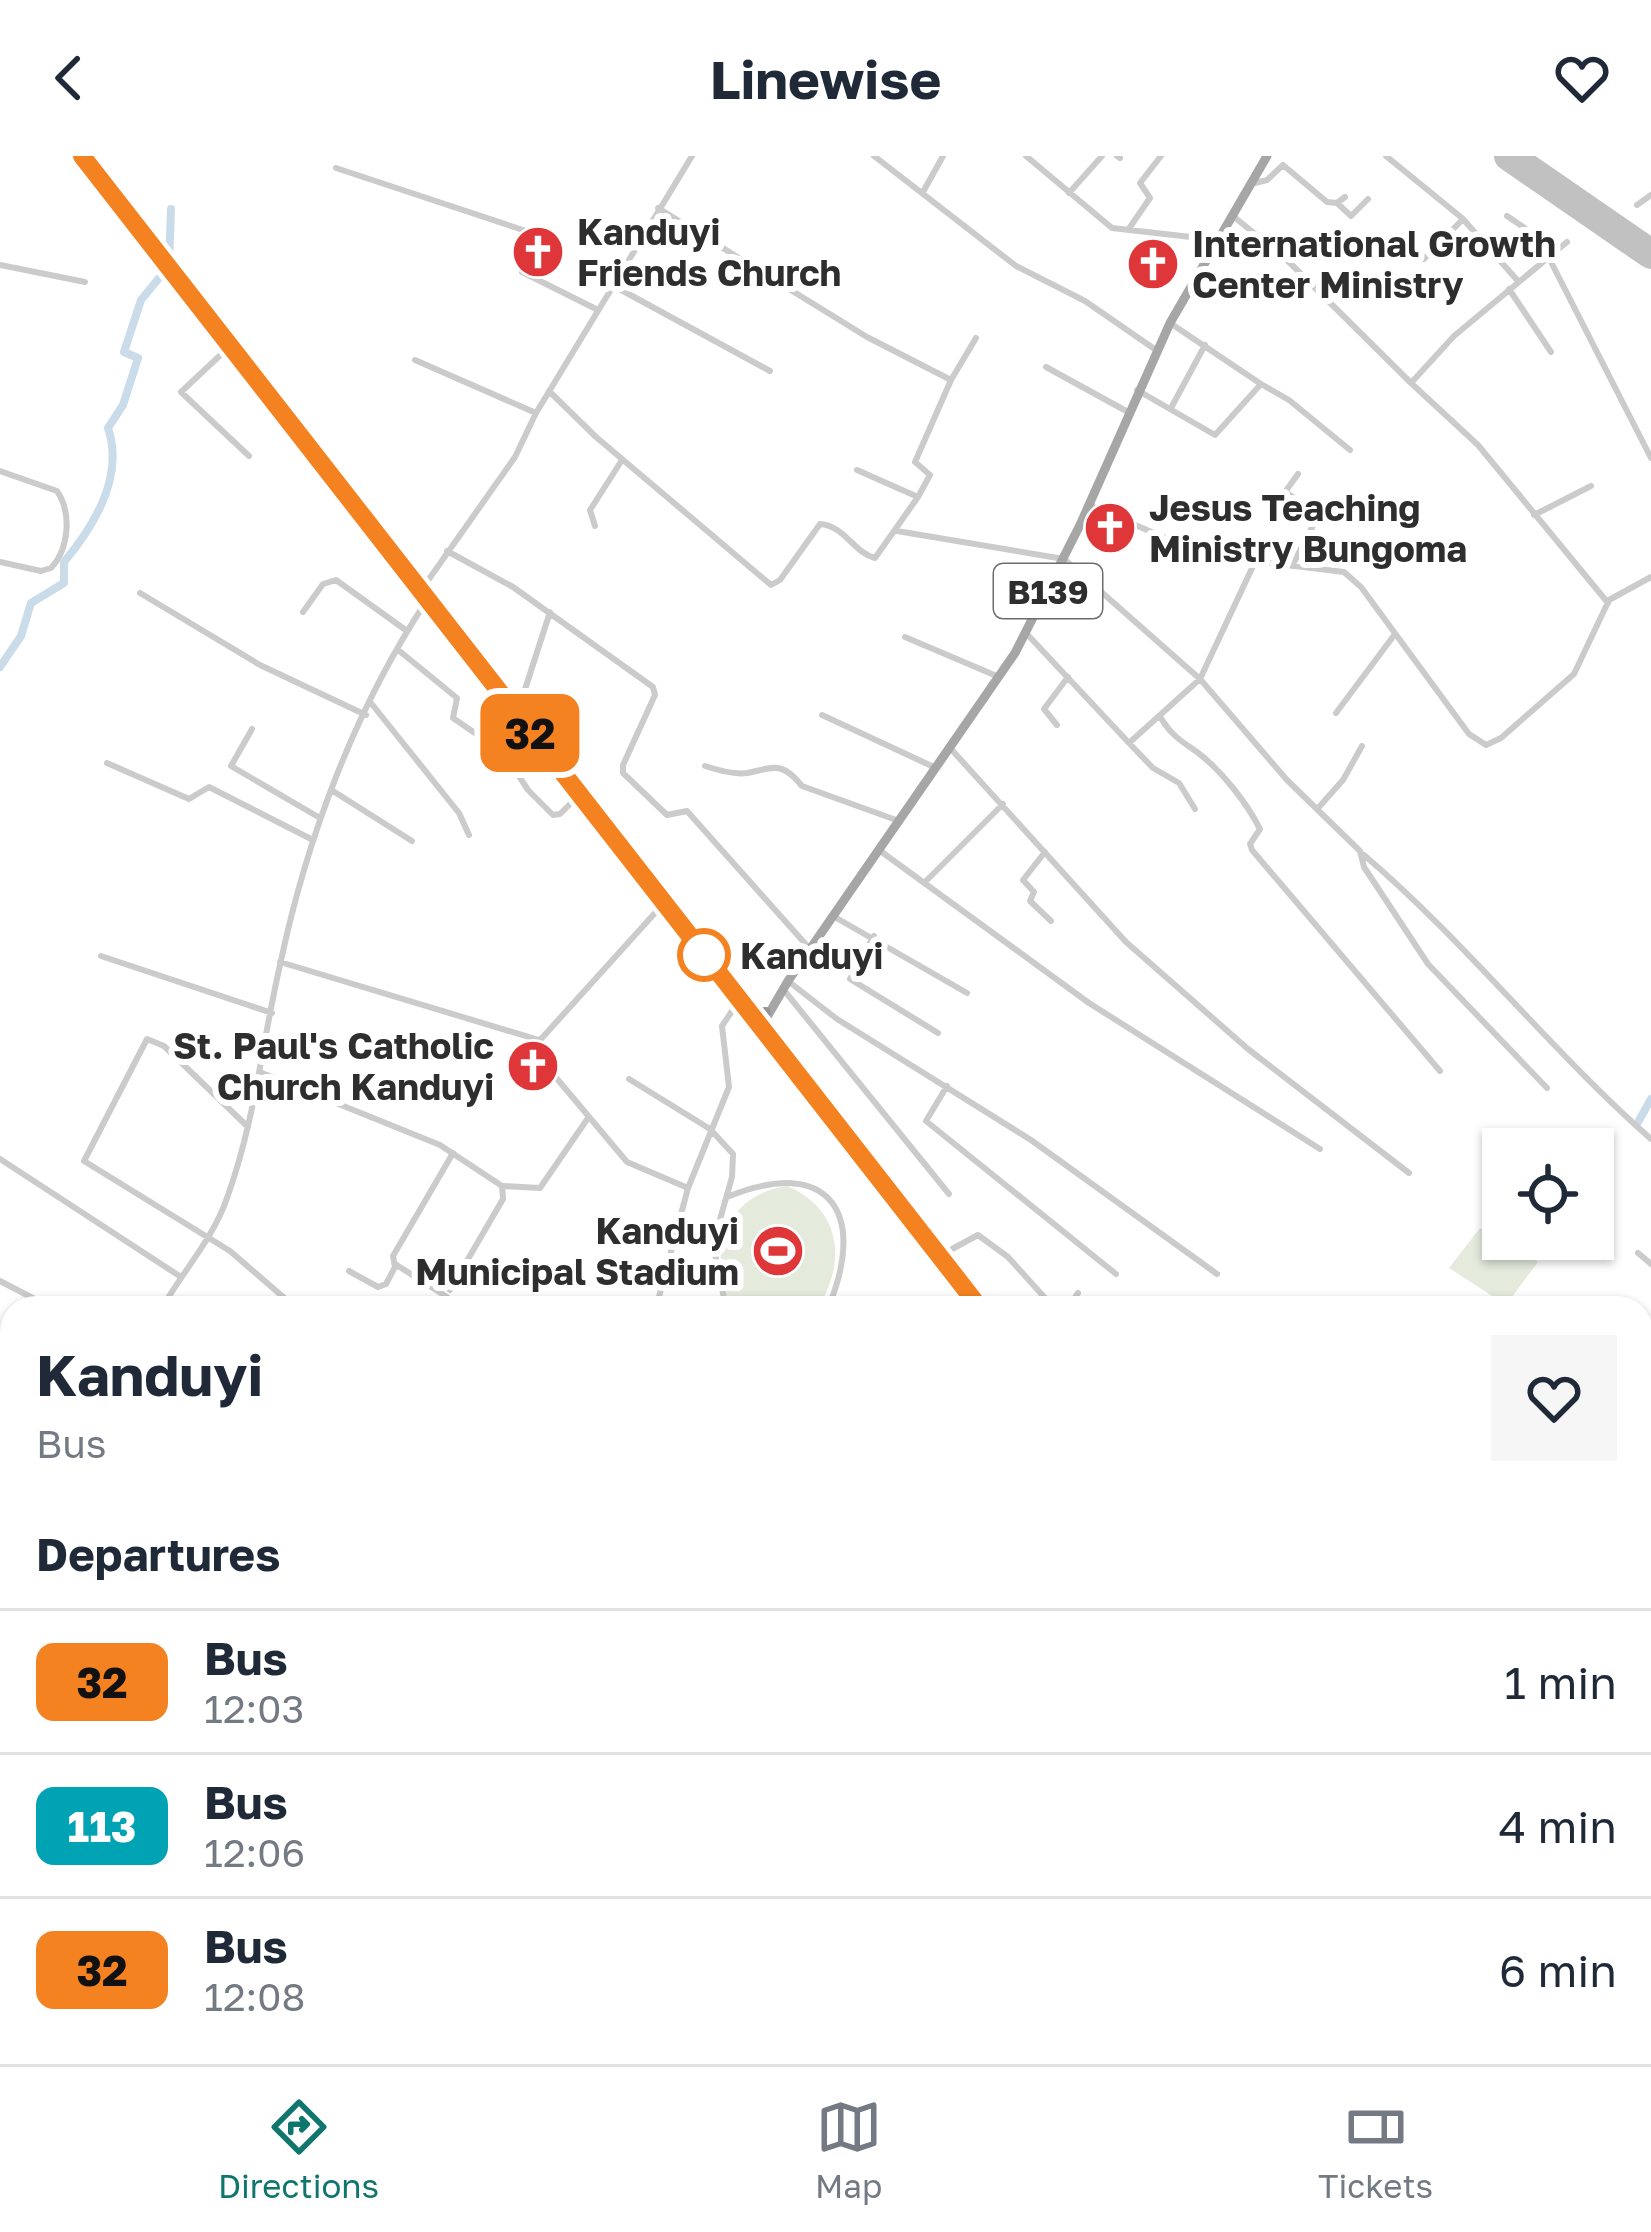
<!DOCTYPE html>
<style>
:root{--surface:#fff;--page:#f6f6f7;--text:#1f2937;--muted:#747a83;--line:#e0e1e3;--accent:#0f766e}
body{margin:0;font-family:"Golos Text",sans-serif;background:var(--page);color:var(--text);height:100vh;display:flex;flex-direction:column;font-size:45px;white-space:nowrap}
*{box-sizing:border-box;margin:0}
p{font-size:39px;color:var(--muted)}
.icon{flex:none;width:66px;height:66px;fill:none;stroke:currentColor;stroke-width:2;stroke-linecap:round;stroke-linejoin:round}
.map{position:relative;flex:1;overflow:hidden}
.panel{position:absolute;left:0px;top:1140px;width:1653px;height:768px;display:flex;flex-direction:column;background:var(--surface);border-radius:36px 36px 0 0;box-shadow:0 3px 9px #0004}
.panel>*{flex:none}
.badge{padding:0 24px;border-radius:18px;font-size:42px;line-height:78px}
.buttons{position:absolute;left:1482px;top:972px;display:grid;gap:24px}
.buttons a{display:grid;place-items:center;width:132px;height:132px;border-radius:0px;background:var(--surface);box-shadow:0 3px 9px #0004;font-size:60px}
.map>.badge{position:absolute;translate:-50% -50%;box-shadow:0 0 0 6px #fff}
h2{padding:0 36px;font-size:45px;line-height:108px}
.round{display:grid;place-items:center;flex:none;width:126px;height:126px;border-radius:0px;background:var(--page)}
.headline{display:flex;align-items:center;justify-content:space-between;height:204px;padding:0 36px}
h1{font-size:57px;font-weight:700;line-height:90px}
ul{padding:0;list-style:none}
li{display:flex;align-items:center;gap:36px;height:144px;padding:0 36px;border-top:3px solid var(--line)}
li div{flex:1}
li b{display:block;font-size:45px}
li em{font-style:normal}
li .badge{min-width:132px;font-weight:700;text-align:center}
header{display:flex;justify-content:space-between;align-items:center;height:156px;padding:0 36px;background:var(--surface);font-size:54px;font-weight:700}
.tabs{display:flex;justify-content:space-around;align-items:center;height:168px;border-top:3px solid var(--line);background:var(--surface);font-size:33px;color:var(--muted)}
.tabs a{display:grid;justify-items:center;gap:6px}
.tabs .current{color:var(--accent)}
.map>svg:first-child{display:block}
</style>
<header><svg class="icon" aria-label="back" viewBox="0 0 24 24"><path d="M15 5l-7 7 7 7"/></svg>Linewise<svg class="icon" aria-label="heart" viewBox="0 0 24 24"><path d="M12 20l-8-8c-3-5 5-10 8-4 3-6 11-1 8 4z"/></svg></header>
<div class="map">
<svg width="1651" height="1908" viewBox="0 0 1651 1908">
<rect width="100%" height="100%" fill="#fff"/>
<path fill="#e4ebdd" d="M787 1030C841 1053 847 1105 818 1152H731C707 1098 724 1039 787 1030Z
M1480 1072 1538 1106 1506 1149 1449 1112Z"/>
<g fill="none" stroke-linecap="round" stroke-linejoin="round">
<path stroke="#cadcea" stroke-width="8" d="M0 511 21 480 31 447 64 427V406C95 369 124 319 108 272L123 249 138 202 124 196 141 144 169 110 171 53
M1637 968 1651 943"/>
<path stroke="#c1c1c1" stroke-width="30" d="M1509 0 1651 98"/>
<path stroke="#cbcbcb" stroke-width="6" d="M874 0 1016 110 1085 145 1156 194
M1026 0 1112 72 1217 84
M1117 0 1120 2
M1386 0 1462 62
M336 12 529 76 522 116 598 154
M1255 27 1267 24 1283 9 1327 46 1337 47 1345 41
M923 36 943 0
M1069 37 1102 0
M1337 47 1351 60 1368 43
M1637 49 1651 39
M658 52 867 181 951 224
M1233 60 1287 104 1411 227 1454 180 1567 86
M1507 60 1557 94
M1128 74 1150 42 1140 27 1161 0
M1549 102 1651 302
M1424 103 1463 63 1518 125
M0 109 85 126
M612 129 770 215
M1509 133 1551 196
M1170 167 1261 228
M229 191 181 236 249 300
M415 204 536 257
M1046 211 1128 256
M1411 227 1478 289 1608 447
M1137 234 1215 279 1261 228 1289 244 1350 294
M549 235 596 281 771 429 780 424 820 368C845 370 854 397 875 402L918 341
M1171 252 1205 189
M857 314 918 341 930 319 915 306 951 224 976 182
M0 315 57 335C72 357 69 393 51 412L41 415 0 406
M1089 349 1205 399 1344 416 1361 431 1469 578 1486 589 1501 582 1574 518 1609 444 1651 421
M1534 359 1591 330
M595 370 590 354 622 304
M897 375 1064 403 1200 523 1287 624 1360 695 1364 711 1428 808 1547 932
M447 395 513 431 653 531 655 539 623 609V617L667 659 687 655 810 793
M1292 410 1319 358 1285 336 1298 318
M422 433 515 301 536 257 692 0
M140 437 260 509 366 559
M303 456 323 428 336 424 407 475
M1026 477 1129 587 1200 523 1254 408
M905 481 999 521
M397 493 457 542 453 562 504 597 528 634 553 659 560 658 579 639
M371 547 459 657 469 679
M518 555 550 456
M1336 557 1395 478
M822 559 936 612
M1161 562C1171 579 1181 585 1197 596 1221 614 1247 647 1260 673L1250 688 1252 694 1440 915
M1057 569 1044 553 1068 521
M252 573 231 610 320 662
M1129 587 1153 612 1179 627 1195 653
M951 593 1126 786 1248 893 1409 1017
M107 607 189 643 209 631 311 683
M705 610C717 614 734 619 747 617 773 612 781 604 802 630L899 665
M333 635 412 685
M1319 651 1343 624 1362 590
M879 694 1089 847 1320 993
M1045 696 1023 724 1034 736 1030 745 1051 765
M1364 699C1467 787 1550 894 1651 983
M925 726 1003 648
M664 747 532 893 627 1006 688 1032
M833 760 967 837
M874 780 850 823 938 877
M101 800 272 857
M280 806 539 884
M788 825 837 863 1031 984 1217 1118
M783 833 949 1038
M262 917 440 989 502 1030 503 1043 450 1134
M629 923 710 973 733 998 732 1021 713 1088
M947 930 926 965 1116 1118
M248 971 164 890 147 883 84 1005 230 1095 296 1152
M0 1003 181 1121
M503 1030 540 1032 588 962
M727 1041C829 999 868 1057 828 1152
M679 1062 713 1088 726 1152
M1638 1097 1651 1108
M941 1099 978 1079 1008 1101 1054 1152
M395 1108 447 1141
M349 1115 378 1131 386 1128 395 1111 393 1100 453 997
M0 1125 52 1152
M162 1152C183 1115 213 1083 227 1042 255 965 262 887 280 809 307 681 355 553 427 444
M656 1152 688 1032 729 931 722 870 738 846
M1068 1152 1078 1137
M1641 1464H1651
M0 1474 12 1450
M0 1686 12 1688
M0 1748 12 1754
M0 1853 12 1858
M0 1888 6 1891 0 1901
M255 1896 274 1908
M663 1896 668 1908
M695 1908 704 1896
M827 1908 841 1896
M1228 1908 1251 1896"/>
<path stroke="#a6a6a6" stroke-width="9" d="M760 873 788 825 1015 497 1080 369 1170 167 1267 0
M313 1908 319 1896"/>
<path stroke="#959595" stroke-width="10" d="M83 0 980 1152
M747 857 766 856
M1440 1896 1447 1908"/>
</g>
<g fill="none" stroke-linecap="round" stroke-linejoin="round">
<g stroke="#fff" stroke-width="27">
<path id="line" d="M82 0 980 1152"/>
</g>
<use href="#line" stroke="#f58220" stroke-width="18"/>
</g>
<defs>
<g id="church-disc" transform="scale(2.7)"><circle r="9.5" fill="#df3739" stroke="#fff"/><path d="M-1.2-6h2.4v3.5h3.3v2.4h-3.3V6h-2.4V-.1h-3.3v-2.4h3.3Z" fill="#fff"/></g>
<g id="stadium-disc" transform="scale(2.7)"><circle r="9.5" fill="#df3739" stroke="#fff"/><path d="M0-5a6.5 5 0 1 0 0 10a6.5 5 0 1 0 0-10ZM-3.5-1.8h7v3.6h-7Z" fill="#fff"/></g>
</defs>
<g fill-rule="evenodd">
<use href="#church-disc" x="538" y="96"/>
<use href="#church-disc" x="1153" y="108"/>
<use href="#church-disc" x="1110" y="372"/>
<use href="#church-disc" x="533" y="910"/>
<use href="#stadium-disc" x="778" y="1095"/>
</g>
<circle fill="#fff" stroke="#f58220" stroke-width="6" cx="704" cy="799" r="24"/>
<g text-anchor="middle" dominant-baseline="central" stroke-width="12" stroke-linejoin="round" paint-order="stroke">
<rect fill="#fff" stroke="#6d6d6d" stroke-width="3" x="994" y="408" width="108" height="54" rx="9"/>
<g font-size="33" font-weight="bold" fill="#2e2e2e">
<text x="1048" y="435">B139</text>
</g>
<g font-size="36" font-weight="bold" fill="#2e2e2e" stroke="#fff" text-anchor="start">
<text x="577" y="75">Kanduyi<tspan x="577" dy="41">Friends Church</tspan></text>
<text x="1192" y="87">International Growth<tspan x="1192" dy="41">Center Ministry</tspan></text>
<text x="1149" y="351">Jesus Teaching<tspan x="1149" dy="41">Ministry Bungoma</tspan></text>
<text x="494" y="889" text-anchor="end">St. Paul's Catholic<tspan x="494" dy="41">Church Kanduyi</tspan></text>
<text x="739" y="1074" text-anchor="end">Kanduyi<tspan x="739" dy="41">Municipal Stadium</tspan></text>
</g>
<g font-size="36" font-weight="bold" fill="#2e2e2e" stroke="#fff" text-anchor="start">
<text x="740" y="799">Kanduyi</text>
</g>
</g>
</svg>
<div class="buttons">
<a><svg class="icon" aria-label="locate" viewBox="0 0 24 24"><circle cx="12" cy="12" r="6"/><path d="M12 2v4M12 18v4M2 12h4M18 12h4"/></svg></a>
</div>
<b class="badge" style="left:530px;top:577px;background:#f58220;color:#111">32</b>
<section class="panel">
<div class="headline"><div><h1>Kanduyi</h1><p>Bus</p></div><a class="round"><svg class="icon" aria-label="heart" viewBox="0 0 24 24"><path d="M12 20l-8-8c-3-5 5-10 8-4 3-6 11-1 8 4z"/></svg></a></div>
<h2>Departures</h2>
<ul>
<li><span class="badge" style="background:#f58220;color:#111">32</span><div><b>Bus</b><p>12:03</p></div><em>1 min</em></li>
<li><span class="badge" style="background:#00a3b4;color:#fff">113</span><div><b>Bus</b><p>12:06</p></div><em>4 min</em></li>
<li><span class="badge" style="background:#f58220;color:#111">32</span><div><b>Bus</b><p>12:08</p></div><em>6 min</em></li>
</ul>
</section>
</div>
<nav class="tabs">
<a class="current"><svg class="icon" aria-label="directions" viewBox="0 0 24 24"><path d="M12 3l9 9-9 9-9-9zM9 14v-3h6M13 9l2 2-2 2"/></svg>Directions</a>
<a><svg class="icon" aria-label="map" viewBox="0 0 24 24"><path d="M3 6l6-2 6 2 6-2v14l-6 2-6-2-6 2zM9 4v14M15 6v14"/></svg>Map</a>
<a><svg class="icon" aria-label="tickets" viewBox="0 0 24 24"><path d="M3 7h18v10H3zM15 7v10"/></svg>Tickets</a>
</nav>
